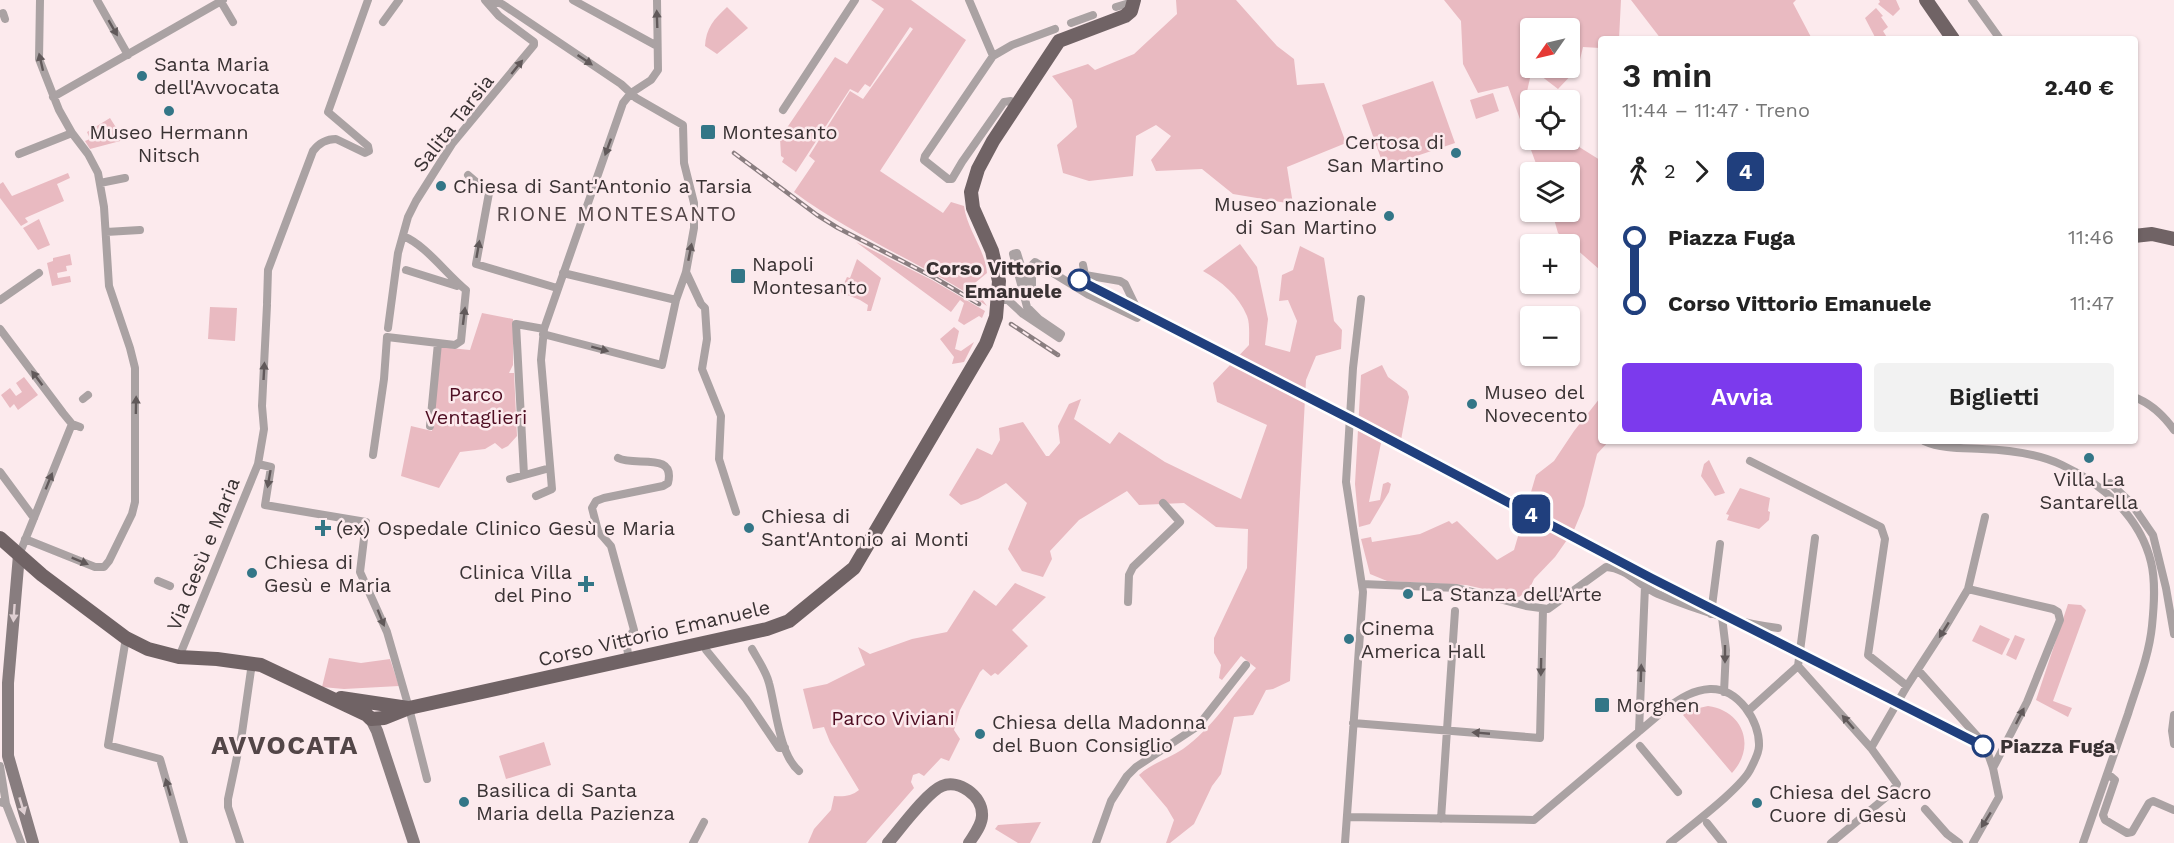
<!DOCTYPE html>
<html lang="it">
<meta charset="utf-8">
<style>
:root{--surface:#fff;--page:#f2f2f2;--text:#222;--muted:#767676;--accent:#7c3aed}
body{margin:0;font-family:"Work Sans",sans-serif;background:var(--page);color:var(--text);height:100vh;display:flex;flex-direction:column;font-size:22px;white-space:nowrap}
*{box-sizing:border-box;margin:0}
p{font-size:20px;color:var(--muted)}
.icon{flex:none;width:33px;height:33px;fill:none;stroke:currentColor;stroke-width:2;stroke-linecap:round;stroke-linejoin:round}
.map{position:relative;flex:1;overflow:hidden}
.drawer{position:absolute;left:1598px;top:36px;width:540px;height:408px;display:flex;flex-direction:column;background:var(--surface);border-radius:6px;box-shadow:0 2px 4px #0004}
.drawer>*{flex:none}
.badge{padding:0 12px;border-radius:9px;font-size:21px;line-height:39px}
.needle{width:39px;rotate:236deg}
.tools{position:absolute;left:1520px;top:18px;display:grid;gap:12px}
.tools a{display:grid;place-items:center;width:60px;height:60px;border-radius:6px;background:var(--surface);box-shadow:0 2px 4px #0004;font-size:30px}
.map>.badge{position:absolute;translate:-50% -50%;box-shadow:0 0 0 3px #fff}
.legs{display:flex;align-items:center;gap:9px;height:66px;padding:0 24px;font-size:20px}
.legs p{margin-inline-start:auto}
.head{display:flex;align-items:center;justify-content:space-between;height:102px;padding:0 24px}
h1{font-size:33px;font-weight:600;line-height:45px}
.cta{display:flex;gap:12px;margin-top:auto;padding:12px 24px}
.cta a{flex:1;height:69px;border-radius:6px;background:var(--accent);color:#fff;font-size:24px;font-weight:600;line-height:69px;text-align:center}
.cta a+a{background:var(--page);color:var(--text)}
ul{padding:0 24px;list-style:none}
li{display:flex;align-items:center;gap:21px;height:66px;font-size:22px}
li i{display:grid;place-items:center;width:9px;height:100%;margin:0 8px;background:currentColor}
li i::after{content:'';width:15px;height:15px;margin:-8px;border:4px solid;border-radius:50%;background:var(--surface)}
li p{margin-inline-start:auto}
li:first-child i{background:linear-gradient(#0000 50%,currentColor 0)}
li:last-child i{background:linear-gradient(currentColor 50%,#0000 0)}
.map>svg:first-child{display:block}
</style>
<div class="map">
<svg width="2174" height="843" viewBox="0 0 2174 843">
<rect width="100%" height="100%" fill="#fceaed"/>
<path fill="#e9bac1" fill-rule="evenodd" d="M871 0H911L966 40 880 171 943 213 951 202 964 206C967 230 985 249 987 273L970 287 977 292 987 306C925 264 854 237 794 192L815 161 809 156 850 91 863 99 913 29 910 27 870 87 865 84 858 93 850 89 796 172 782 162 784 158 781 156 780 138 835 57 847 64 884 9Z
M1176 0H1236L1277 46 1294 59 1297 85 1324 83 1346 143 1287 167 1293 204 1233 194 1202 169 1156 171 1151 160 1171 136 1156 125 1136 136 1133 176 1089 181 1063 173 1057 145 1077 127 1072 100 1052 76 1088 64 1095 70 1134 54 1177 14Z
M1444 0H1621L1619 39H1600V48L1583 47 1578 68 1558 89 1532 69 1526 96 1530 102V140H1568L1600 160V270L1558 233 1552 212H1569V172H1539L1508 86 1478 93 1463 64 1461 21ZM1530 28H1569V68H1530Z
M1631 0H1796L1793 3 1812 39H1661Z
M1879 0H1896L1900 9 1893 16 1878 4 1880 2Z
M727 7 748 28 717 54 705 46C706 28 714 19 727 7Z
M1876 8 1883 16 1881 17 1888 27 1883 31 1888 39H1876L1865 18Z
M1433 81 1455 143 1384 167 1362 105Z
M1493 93 1499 111 1476 119 1470 100Z
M110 118 124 140 90 149 85 141 90 139 87 132Z
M68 173 70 178 57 184 64 201 25 218 28 222 21 226 0 198V184L3 182 12 196Z
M39 219 50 245 38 250 23 228Z
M856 242 932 280 985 311 982 318 979 316 964 325 958 321 964 303 960 300 951 312Z
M1240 244 1257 267 1268 319 1265 345 1290 352 1297 321 1288 300 1279 301 1282 275 1293 270 1300 246 1324 258 1334 321 1342 330 1341 349 1316 356 1306 380 1290 681 1273 689 1266 690 1253 715 1234 717 1221 774 1212 786 1194 824 1170 843H1166L1174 820 1167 808 1139 775C1152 763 1168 759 1183 749 1212 729 1233 694 1256 668L1241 656 1222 680 1219 678 1221 665 1214 653V638L1247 568 1248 529 1216 527 1184 503 1139 505 1127 491 1079 520 1050 551 1052 559 1043 577 1022 571 1008 549 1027 503 1006 483 978 499 961 505 949 495 977 448 992 455 1000 440 999 428 1023 422 1046 456H1049L1060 443 1058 426 1069 404 1081 399 1074 419 1110 444 1119 432 1165 462 1241 499 1267 425 1217 402 1213 383 1249 345C1249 336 1250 323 1247 316 1239 296 1221 281 1203 271Z
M70 254 72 265 66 266 67 271 57 273 58 278 70 276 71 282 52 286 47 263 53 261V258Z
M857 259 881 278 871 311H867L868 305 860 300 840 292 847 277 850 278Z
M210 307 237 308 235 341 208 339Z
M482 313 513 319V365L509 373H514L517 436 508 446 502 449 495 443 485 449 460 452 439 488 401 476 411 426 432 431 441 347 470 350Z
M954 327 959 331 955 349 961 351 974 342 964 362 952 364 954 357 940 339Z
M1382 365 1388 377 1407 391 1409 397 1401 440 1381 443 1369 502 1380 500 1383 484 1388 482 1391 484 1389 492 1370 524 1359 527 1355 484 1361 375Z
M24 377 38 395 18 410 14 404 10 408 1 395 10 388 16 396 22 392 16 383Z
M1600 398V441H1609L1597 454 1584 506 1574 530 1555 557 1534 579 1529 590 1519 597 1466 585 1387 581 1370 574 1361 539 1371 537 1372 542 1420 534 1449 521 1452 524 1457 521 1497 560 1514 550 1536 475 1554 461 1574 431Z
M1709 460 1725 493 1715 496 1701 476 1704 464Z
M1740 488 1770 498 1768 511 1770 512 1769 520 1759 529 1727 520 1729 515 1726 514Z
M1015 583 1046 597 1012 630 1028 646 998 675 995 673 991 676 983 669 980 672 960 710 954 730 960 739 949 761 941 758 924 776 919 773 913 775 911 782 914 788 866 843H808L814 829 831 810 834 796C843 797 852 796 859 790L830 742 824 727 813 729 803 689 827 684 865 665 858 647 870 654 912 639 947 632 974 590 996 606Z
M2068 604 2081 605 2086 610 2053 701 2072 708 2068 717 2036 700Z
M1980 625 2010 639 2002 655 1972 641Z
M2015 635 2025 639 2016 660 2006 655Z
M329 658 361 663 390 659 399 686 344 689 322 687Z
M1708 706C1744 711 1756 747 1732 773L1683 715 1690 710Z
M544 742 551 765 506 779 499 756Z
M1041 822 1030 843H1018L995 829 998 825Z"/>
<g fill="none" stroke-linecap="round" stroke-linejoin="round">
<path stroke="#aaa2a3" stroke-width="8" d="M97 0 128 55
M220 0 233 22
M489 0 502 4 621 84 636 98 683 125 684 163 694 203V228L686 272 676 300 662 365 543 334
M573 0 657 46
M969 0 993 56
M1972 0 2000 39
M1116 7 1126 4
M3 13 5 19
M383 22 399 0
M1071 23 1093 15
M53 97 223 0
M1017 104 1011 101 1004 102 962 162 952 179H948L924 160 925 156 993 56 1012 45 1055 29
M783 110 855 0
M19 154 72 133
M468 175 489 193 476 264 557 288
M100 183 125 178
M106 232 140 230
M406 270 457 286
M686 272 701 304 705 308 707 339 702 369 721 416 719 459 736 512
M563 273 676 300
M0 300 39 273
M999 300H1008L1023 314 1059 338 1061 334 1039 319 1027 307 1013 254 1017 253 1030 295 1032 292V265L1035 262 1089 295 1137 318 1140 315 1125 284 1120 281 1085 275 1083 265
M267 303 268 270 313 151C319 143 326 139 336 139L365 153 369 151 368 146 328 112 368 0
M388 328 398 253 408 217 416 201 452 144 534 45V42L499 16 485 0
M0 329 63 413 72 424 80 427
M2134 397C2150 403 2164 416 2174 430
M83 399 88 395
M430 426 438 343
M1924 441C1942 449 1962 448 1982 449 2009 450 2037 453 2062 465 2103 484 2140 517 2151 562 2156 582 2154 606 2152 626 2149 656 2137 685 2128 714 2113 757 2098 800 2083 843
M373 455 384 379 387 337 455 345 461 341 466 290C446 274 426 245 403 236
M618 458C634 467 676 451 668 483L663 486 604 498 596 501 592 508 598 531 611 546 634 630 626 641 629 660
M1750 461 1881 527 1885 539 1868 655 1907 686
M258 464 271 467 265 505 366 522 360 572 387 632 409 708 427 779
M0 472 34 518
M524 475 516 324 544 329
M510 479 550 468
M2102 488 2110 483 2131 503 2153 535 2166 588 2174 634
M536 496 552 489 541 360 544 329 623 103 631 93 651 80 658 70 657 0
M25 539 95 567H104L109 561 132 514 135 502V368L130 348 109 286 104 207 98 173 88 154 72 133 59 110 39 59 40 0
M19 555 72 424
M158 581 170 586
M1362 584 1457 588 1526 606 1548 609 1606 567C1626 568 1640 586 1658 594 1697 610 1736 623 1778 628
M1968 589 2053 609 2058 612 2060 620 2027 702 1993 768
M1128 602 1129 575 1133 567 1180 522 1163 503
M1711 614 1720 544
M1722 617 1726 650 1724 692
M126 638 108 745 160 759 184 843
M704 643 706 650 746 699 779 748H785
M752 649C758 660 766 671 769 683 776 708 779 754 799 771
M179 657 258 464 264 429 262 406 267 305
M1798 666 1871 748 1897 784 1891 793 1831 843
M1918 670 1985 745 1993 768 1999 797 1973 843
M1748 711 1798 666 1815 538
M2174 715 2172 731 2174 744
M1353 723 1540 738 1543 609
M1639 731 1645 586
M1640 746 1678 792
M1871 748 1907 686 1946 626 1968 589 1985 517
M0 766 6 804
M2108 774 2115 780 2103 815 2105 820 2127 833 2132 832 2149 803 2153 801 2174 810
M0 802 6 804 21 843
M1925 809 1947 834 1959 843
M1347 817 1534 820 1668 707C1681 698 1693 690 1710 689 1738 688 1760 721 1759 746 1759 753 1754 762 1751 768 1743 787 1689 827 1670 843
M1441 819 1455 611
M1707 823 1723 843
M240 843 228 807V799L242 733 252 663
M693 843 704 822
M1096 843 1111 801 1127 776 1136 767 1198 726 1246 665
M1345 843 1363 592 1346 482 1353 368 1361 299"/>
<path stroke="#887d7f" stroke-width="12" d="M19 555 8 683V756L33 843
M371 719 377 731 414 843
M888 843C900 829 927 792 942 786 959 779 982 796 982 814 983 824 974 835 969 843"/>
<path stroke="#706365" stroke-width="14" d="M1926 0 1953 39
M2134 236 2152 234 2174 239
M0 538 42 575 126 638 148 649 179 657 217 659 261 665 367 715 371 719 384 718 409 708 767 629 789 621 854 568 986 344 996 317 999 281 992 251 973 208 971 192 978 169 993 141 1059 41 1125 16 1131 11 1134 0
M341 698 408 708"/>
<g stroke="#8a7e80" stroke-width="4.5">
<path id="rail" d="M734 153 817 215 838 228 935 278 979 304
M1011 324 1058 355"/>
</g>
<use href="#rail" stroke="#fceaed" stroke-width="2" stroke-dasharray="7" stroke-linecap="butt"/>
</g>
<defs><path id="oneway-solid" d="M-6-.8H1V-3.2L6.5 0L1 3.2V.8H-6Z" transform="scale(1.5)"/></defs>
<g fill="#61595a">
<use href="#oneway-solid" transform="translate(657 19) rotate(-92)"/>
<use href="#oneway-solid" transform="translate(113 28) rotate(60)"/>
<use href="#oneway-solid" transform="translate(585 60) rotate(34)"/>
<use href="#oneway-solid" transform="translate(41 62) rotate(-103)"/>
<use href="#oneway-solid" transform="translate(517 67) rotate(-51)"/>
<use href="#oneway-solid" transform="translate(608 147) rotate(110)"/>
<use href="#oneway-solid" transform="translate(478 249) rotate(-80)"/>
<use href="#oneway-solid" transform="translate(690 252) rotate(-79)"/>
<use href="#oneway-solid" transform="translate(464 316) rotate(-83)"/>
<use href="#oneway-solid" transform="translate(600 349) rotate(15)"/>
<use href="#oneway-solid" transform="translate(264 371) rotate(-87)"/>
<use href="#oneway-solid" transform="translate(37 378) rotate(-127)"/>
<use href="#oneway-solid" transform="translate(136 405) rotate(-89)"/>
<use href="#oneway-solid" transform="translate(269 479) rotate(100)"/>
<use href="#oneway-solid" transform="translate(49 481) rotate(-68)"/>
<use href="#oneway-solid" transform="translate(80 561) rotate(22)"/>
<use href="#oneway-solid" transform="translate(381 618) rotate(68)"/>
<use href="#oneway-solid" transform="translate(1944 630) rotate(122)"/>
<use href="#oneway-solid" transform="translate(1725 654) rotate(90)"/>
<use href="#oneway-solid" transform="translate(1541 667) rotate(91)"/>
<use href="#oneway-solid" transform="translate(1641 673) rotate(-88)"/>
<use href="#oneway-solid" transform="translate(2020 716) rotate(-63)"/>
<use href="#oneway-solid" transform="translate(1848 722) rotate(-131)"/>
<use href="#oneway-solid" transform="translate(1481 733) rotate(-175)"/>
<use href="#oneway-solid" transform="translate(168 787) rotate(-106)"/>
<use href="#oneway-solid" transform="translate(1986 820) rotate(122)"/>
</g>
<g fill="#dfcfd2">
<use href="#oneway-solid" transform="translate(14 613) rotate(94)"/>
<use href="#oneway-solid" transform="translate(22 806) rotate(73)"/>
</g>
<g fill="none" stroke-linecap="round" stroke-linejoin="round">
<g stroke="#fff" stroke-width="14">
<path id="line-1" d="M1079 280 1360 424 1651 578 1983 746"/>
</g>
<use href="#line-1" stroke="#203f7d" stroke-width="9"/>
</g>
<g fill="#337687" stroke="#fceaed" stroke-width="2">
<circle cx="142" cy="76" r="6"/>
<circle cx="169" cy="111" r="6"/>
<rect x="700" y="124" width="16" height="16" rx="3"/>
<circle cx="1456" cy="153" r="6"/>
<circle cx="441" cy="186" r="6"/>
<circle cx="1389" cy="216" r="6"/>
<rect x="730" y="268" width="16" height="16" rx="3"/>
<circle cx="1472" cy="404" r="6"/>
<circle cx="2089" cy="458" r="6"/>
<path d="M320 519h6v6h6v6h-6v6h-6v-6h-6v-6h6z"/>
<circle cx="749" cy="528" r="6"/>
<circle cx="252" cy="573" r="6"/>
<path d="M583 575h6v6h6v6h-6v6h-6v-6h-6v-6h6z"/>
<circle cx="1408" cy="594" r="6"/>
<circle cx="1349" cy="639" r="6"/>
<rect x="1594" y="697" width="16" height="16" rx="3"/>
<circle cx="980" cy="734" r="6"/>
<circle cx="464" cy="802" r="6"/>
<circle cx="1757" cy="803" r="6"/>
</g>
<g fill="#fff" stroke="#203f7d" stroke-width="3">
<circle cx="1079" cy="280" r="10"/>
<circle cx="1983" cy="746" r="10"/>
</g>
<g text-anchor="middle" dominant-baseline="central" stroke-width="5" stroke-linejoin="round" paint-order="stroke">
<g font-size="20" fill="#393233" stroke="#fceaed" text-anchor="start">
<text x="154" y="64">Santa Maria<tspan x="154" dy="23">dell'Avvocata</tspan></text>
<text x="169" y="132" text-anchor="middle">Museo Hermann<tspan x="169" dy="23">Nitsch</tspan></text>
<text x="722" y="132">Montesanto</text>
<text x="1444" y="142" text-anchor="end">Certosa di<tspan x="1444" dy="23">San Martino</tspan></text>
<text x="453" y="186">Chiesa di Sant'Antonio a Tarsia</text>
<text x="1377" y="204" text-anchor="end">Museo nazionale<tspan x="1377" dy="23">di San Martino</tspan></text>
<text x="752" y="264">Napoli<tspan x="752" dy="23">Montesanto</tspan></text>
<text x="1484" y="392">Museo del<tspan x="1484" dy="23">Novecento</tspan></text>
<text x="2089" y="479" text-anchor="middle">Villa La<tspan x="2089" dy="23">Santarella</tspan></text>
<text x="761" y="516">Chiesa di<tspan x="761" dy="23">Sant'Antonio ai Monti</tspan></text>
<text x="336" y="528">(ex) Ospedale Clinico Gesù e Maria</text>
<text x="264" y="562">Chiesa di<tspan x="264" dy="23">Gesù e Maria</tspan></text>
<text x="572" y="572" text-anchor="end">Clinica Villa<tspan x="572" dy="23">del Pino</tspan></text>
<text x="1420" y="594">La Stanza dell'Arte</text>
<text x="1361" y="628">Cinema<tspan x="1361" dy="23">America Hall</tspan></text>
<text x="1616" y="705">Morghen</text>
<text x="992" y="722">Chiesa della Madonna<tspan x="992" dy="23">del Buon Consiglio</tspan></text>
<text x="476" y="790">Basilica di Santa<tspan x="476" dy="23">Maria della Pazienza</tspan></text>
<text x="1769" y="792">Chiesa del Sacro<tspan x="1769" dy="23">Cuore di Gesù</tspan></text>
</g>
<g font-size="20" fill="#393233" stroke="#fceaed">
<text transform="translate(453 123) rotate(-52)">Salita Tarsia</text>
<text transform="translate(203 554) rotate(-68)">Via Gesù e Maria</text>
<text transform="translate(654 633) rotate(-13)">Corso Vittorio Emanuele</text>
</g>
<g font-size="20" font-weight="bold" fill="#393233" stroke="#fceaed" text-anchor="end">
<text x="1062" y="268">Corso Vittorio<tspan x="1062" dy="23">Emanuele</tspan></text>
<text x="2000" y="746" text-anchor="start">Piazza Fuga</text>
</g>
<g font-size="20" fill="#4e0d22" stroke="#fceaed">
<text x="476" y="394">Parco<tspan x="476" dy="23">Ventaglieri</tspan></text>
<text x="893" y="718">Parco Viviani</text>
</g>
<g font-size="21" letter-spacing="1.5" fill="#534648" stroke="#fceaed">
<text x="617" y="213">RIONE MONTESANTO</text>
</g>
<g font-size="26" font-weight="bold" letter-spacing="1.5" fill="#534648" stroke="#fceaed">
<text x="285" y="745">AVVOCATA</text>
</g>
</g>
</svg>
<div class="tools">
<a><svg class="needle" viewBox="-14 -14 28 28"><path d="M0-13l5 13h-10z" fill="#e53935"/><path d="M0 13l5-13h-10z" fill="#767676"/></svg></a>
<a><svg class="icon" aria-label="locate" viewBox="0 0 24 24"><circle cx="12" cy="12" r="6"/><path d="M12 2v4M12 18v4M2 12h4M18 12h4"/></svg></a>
<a><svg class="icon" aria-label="layers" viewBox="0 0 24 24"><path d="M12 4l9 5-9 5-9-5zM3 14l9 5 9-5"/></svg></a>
<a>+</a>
<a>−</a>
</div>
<b class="badge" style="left:1531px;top:514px;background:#203f7d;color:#fff">4</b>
<section class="drawer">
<div class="head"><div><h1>3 min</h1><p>11:44 – 11:47 · Treno</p></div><b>2.40 €</b></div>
<div class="legs"><svg class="icon" aria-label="walk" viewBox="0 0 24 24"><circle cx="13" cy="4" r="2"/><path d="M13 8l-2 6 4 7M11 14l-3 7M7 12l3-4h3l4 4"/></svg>2<svg class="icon" aria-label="forward" viewBox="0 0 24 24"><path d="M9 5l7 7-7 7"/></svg><b class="badge" style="background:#203f7d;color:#fff">4</b></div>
<ul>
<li><i style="color:#203f7d"></i><b>Piazza Fuga</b><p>11:46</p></li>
<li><i style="color:#203f7d"></i><b>Corso Vittorio Emanuele</b><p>11:47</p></li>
</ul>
<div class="cta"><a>Avvia</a><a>Biglietti</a></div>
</section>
</div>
